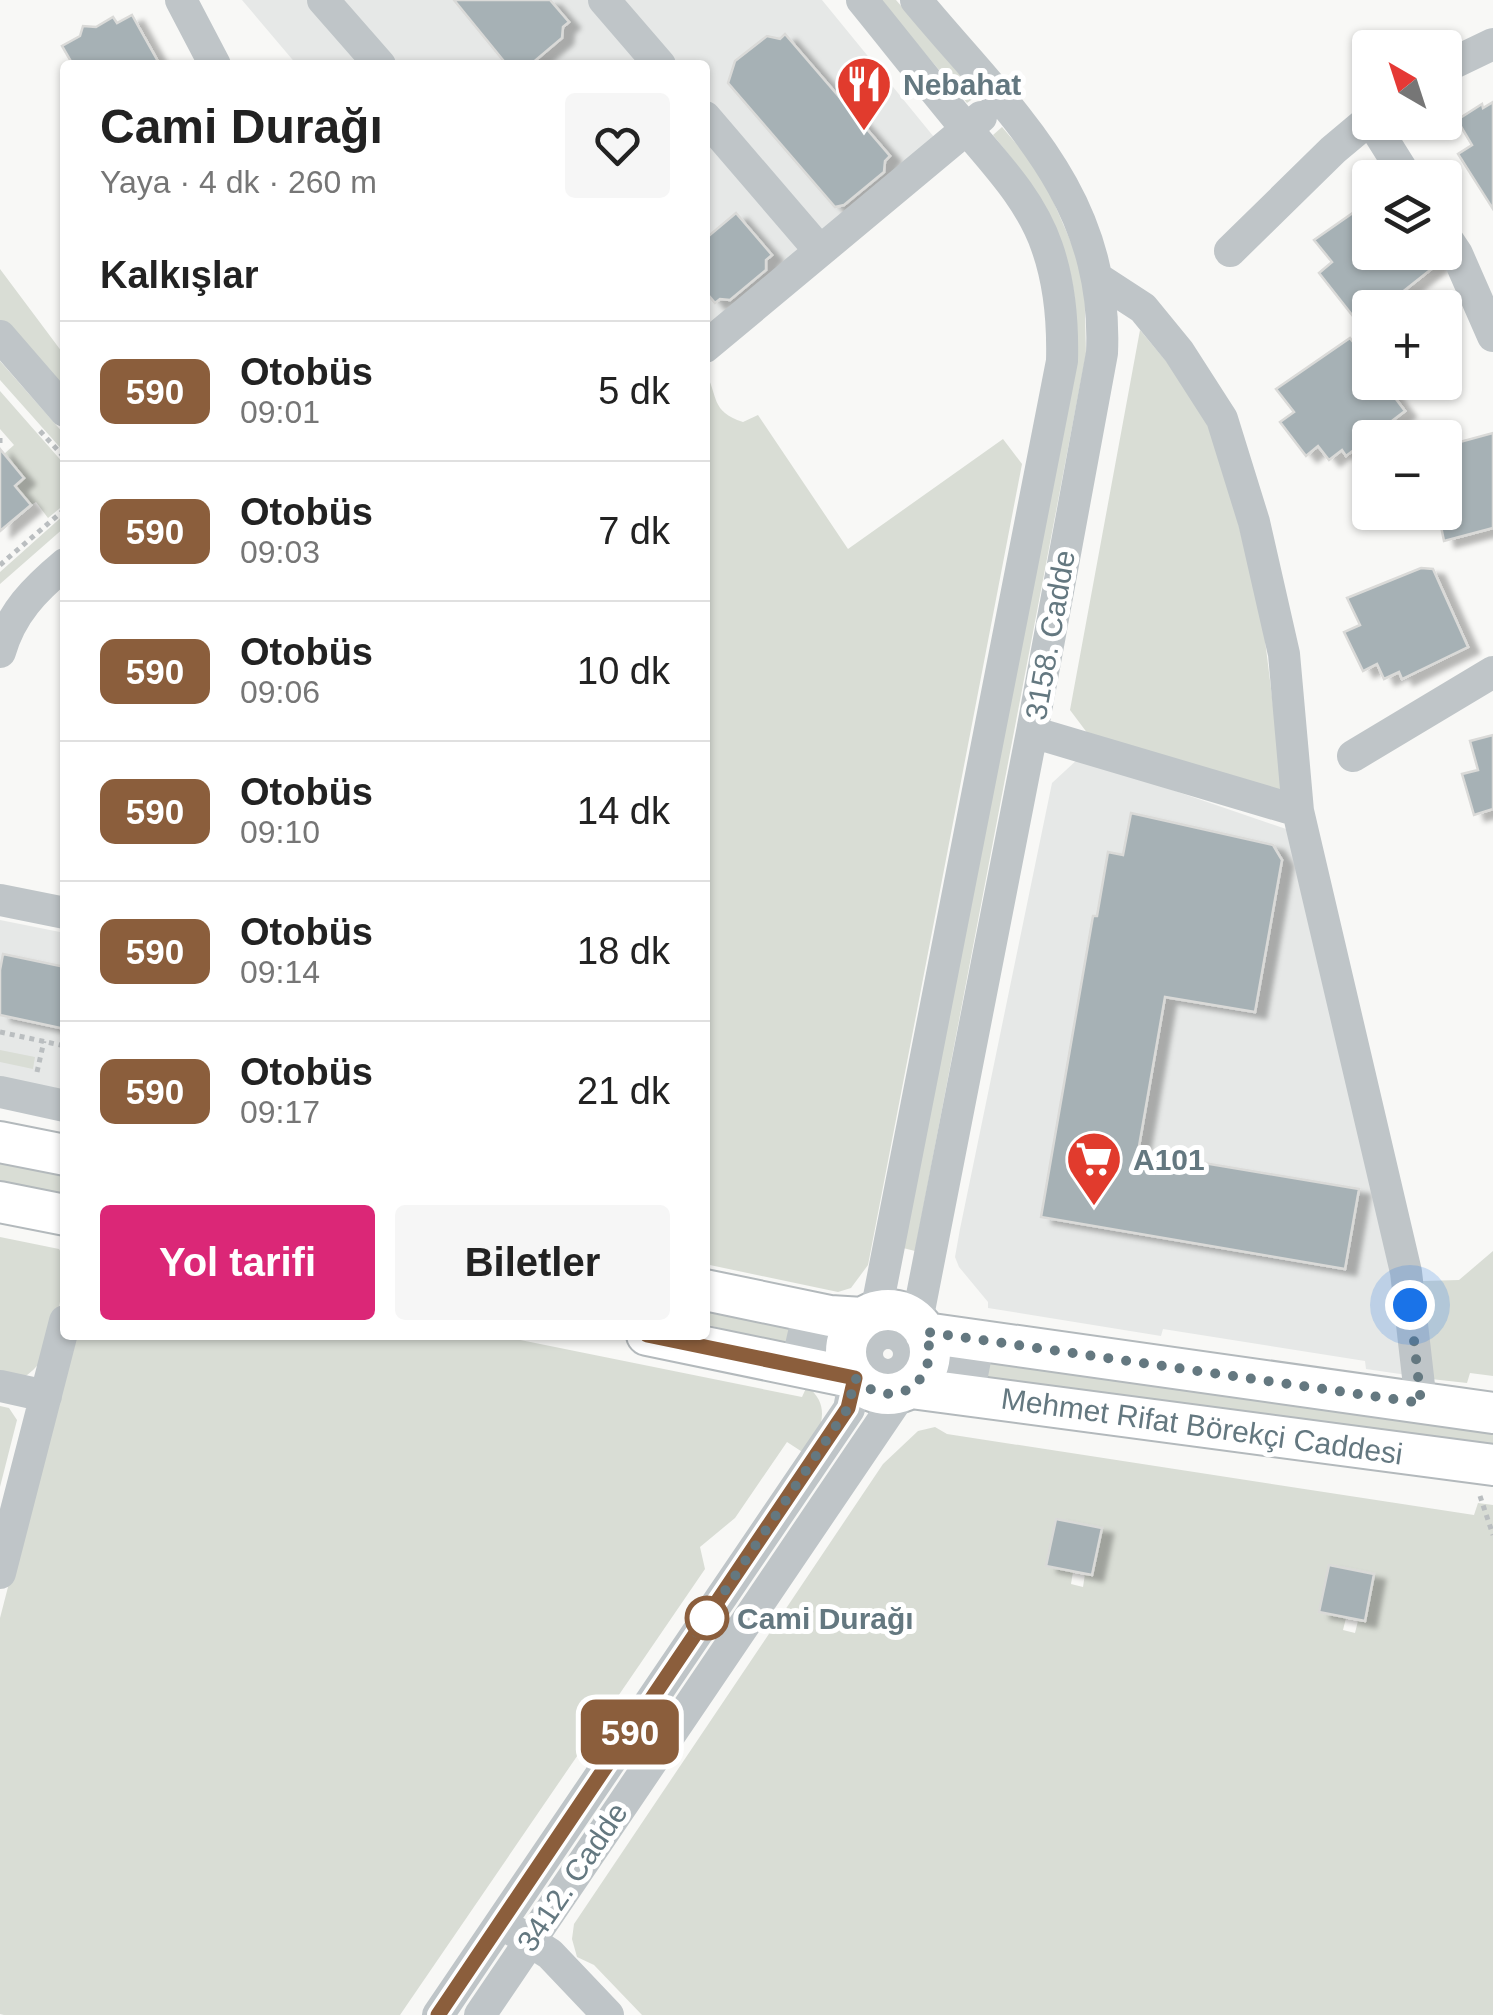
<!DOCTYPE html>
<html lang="tr">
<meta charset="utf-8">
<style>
:root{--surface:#fff;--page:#f6f6f6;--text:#222;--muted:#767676;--line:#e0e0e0;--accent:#db2777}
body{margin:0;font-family:Helvetica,sans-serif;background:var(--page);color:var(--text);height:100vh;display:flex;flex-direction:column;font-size:38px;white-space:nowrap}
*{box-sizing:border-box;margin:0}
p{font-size:32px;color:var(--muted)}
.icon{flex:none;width:55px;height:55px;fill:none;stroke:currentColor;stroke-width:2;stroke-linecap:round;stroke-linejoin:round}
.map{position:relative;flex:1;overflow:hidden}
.sheet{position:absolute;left:60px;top:60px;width:650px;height:1280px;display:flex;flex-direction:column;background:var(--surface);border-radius:10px;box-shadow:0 2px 8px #0004}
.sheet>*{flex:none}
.badge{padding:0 20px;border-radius:15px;font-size:35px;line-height:65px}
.needle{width:65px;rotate:321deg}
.buttons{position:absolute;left:1352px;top:30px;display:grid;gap:20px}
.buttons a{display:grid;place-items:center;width:110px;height:110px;border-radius:10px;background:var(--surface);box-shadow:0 2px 8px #0004;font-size:50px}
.you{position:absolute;width:50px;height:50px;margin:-25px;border:8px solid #fff;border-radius:50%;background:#1a73e8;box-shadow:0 0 0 15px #1a73e833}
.map>.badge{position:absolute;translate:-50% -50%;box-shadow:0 0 0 5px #fff}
h2{padding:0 40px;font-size:38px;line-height:90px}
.round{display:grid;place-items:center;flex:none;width:105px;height:105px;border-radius:10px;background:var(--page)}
.overview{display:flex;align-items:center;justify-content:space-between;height:170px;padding:0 40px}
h1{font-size:48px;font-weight:800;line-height:75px}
.primary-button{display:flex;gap:20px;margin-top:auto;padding:20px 40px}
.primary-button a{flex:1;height:115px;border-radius:10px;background:var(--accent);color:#fff;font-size:40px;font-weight:800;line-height:115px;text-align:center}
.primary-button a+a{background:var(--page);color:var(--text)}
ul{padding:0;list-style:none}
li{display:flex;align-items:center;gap:30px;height:140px;padding:0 40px;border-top:2px solid var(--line)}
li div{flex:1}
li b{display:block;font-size:38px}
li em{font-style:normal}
li .badge{min-width:110px;font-weight:700;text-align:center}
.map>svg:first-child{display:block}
</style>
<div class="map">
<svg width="1493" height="2015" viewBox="0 0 1493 2015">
<defs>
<filter id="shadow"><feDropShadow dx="11" dy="6" stdDeviation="2.5" flood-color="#0004"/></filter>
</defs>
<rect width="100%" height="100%" fill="#f8f8f6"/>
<path fill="#e6e8e7" d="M242 0H822L947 153 705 353V65H297Z
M1079 758 1292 831 1390 1264 1407 1375 1366 1369 1365 1361 1163 1329 1161 1336 988 1308V1302L959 1267 955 1257 960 1229 1052 783Z
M0 920 65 933V1120L0 1106Z"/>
<path fill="#d9ddd5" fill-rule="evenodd" d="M880 0H896L978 95 967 103Z
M1002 127 1041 173 1084 272 1086 354 915 1251 903 1248 1075 301C1066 229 1037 189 993 135Z
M0 269 65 356V396L0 320Z
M1140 330 1181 379 1219 445 1263 624 1284 794 1094 742 1070 710Z
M0 361 65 435V453L0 380Z
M705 371C719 397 710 411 743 422L758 415 848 549 1003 439 1022 464 868 1265 851 1288 838 1292 705 1264Z
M0 391 65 465V504L48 518 36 502 31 505 15 486 24 478 4 454 14 445 0 429Z
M65 514V527L0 584V572Z
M0 1050 35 1057 33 1069 0 1062Z
M0 1161 65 1175V1194L0 1181Z
M0 1237 59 1249 64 1258C61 1296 59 1359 22 1378L0 1374Z
M1493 1251V1376L1470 1373 1467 1383 1431 1379 1423 1281 1459 1280Z
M705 1307 806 1324 800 1350 705 1324Z
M73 1335H496L802 1397 807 1386C833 1407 820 1430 807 1455L787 1442 735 1518 700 1547 705 1569 400 2015H4L0 2014V1618Z
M976 1355 1017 1366 1493 1434V1454L971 1380Z
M0 1406 9 1408 17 1420 0 1487Z
M935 1427 947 1434 1474 1515 1478 1503 1493 1505V2015H642L594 1965 577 1957 572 1939 574 1924 883 1464 918 1431ZM1056 1519 1102 1528 1092 1575 1085 1574 1083 1587 1071 1584 1073 1572 1046 1566ZM1329 1565 1374 1575 1365 1622 1358 1621 1355 1633 1343 1630 1346 1618 1319 1612Z"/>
<path fill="#a6b1b5" stroke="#dadad8" stroke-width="2.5" filter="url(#shadow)" d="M454 0H550L569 22 563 27 562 38 530 65H507Z
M132 15 160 65H73L62 46 80 36 83 26 96 27 113 17 117 23Z
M785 34 890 156 885 161 884 172 844 205 835 207 728 83 735 61 767 36 780 39Z
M1493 102V209L1458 154 1472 145 1457 120 1482 104 1483 108Z
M1370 201V252H1432L1439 263 1386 305 1381 300 1356 320 1319 273 1332 262 1314 240Z
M736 213 772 255 766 260V270L730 300 720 299 715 303 705 291V239Z
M1350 338 1370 364V382H1383L1405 411 1346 456 1342 450 1329 460 1318 446 1306 456 1280 422 1294 412 1276 389Z
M1493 433V528L1444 541 1438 512H1445V446Z
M0 449 24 478 15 486 31 505 0 531Z
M1421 568 1433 569 1468 647 1402 679 1399 672 1384 679 1377 664 1363 671 1344 632 1360 625 1347 598Z
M1493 735V809L1474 815 1462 774 1478 770 1470 741Z
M1131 813 1273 845 1282 860 1255 1012 1165 997 1138 1152 1359 1189 1345 1269 1041 1217 1093 916H1097L1108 852 1123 855Z
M3 954 65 967V1029L0 1015V970Z
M1056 1519 1102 1528 1092 1575 1046 1566Z
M1329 1565 1374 1574 1365 1621 1319 1612Z"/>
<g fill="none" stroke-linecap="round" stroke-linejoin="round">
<g stroke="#b3b9bc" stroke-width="44">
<path id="major" d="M0 1142 65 1155
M0 1202 65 1215
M705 1290 830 1316 863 1318
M846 1352a42 42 0 1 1 84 0a42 42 0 1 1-84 0Z
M925 1333 1493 1413
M647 1335 855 1378
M911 1388 1493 1465"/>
</g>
<path stroke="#babec0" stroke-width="5" stroke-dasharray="5 5" stroke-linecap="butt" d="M40 431 65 458
M0 438V445
M0 565 65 509
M0 1032 65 1046
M37 1072 44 1041
M1480 1496 1493 1535"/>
<path stroke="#bfc5c8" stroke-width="32" d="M181 0 215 65
M323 0 380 65
M604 0 660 65
M862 0C896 42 930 85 964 126 996 164 1031 200 1047 247 1060 284 1063 323 1062 361L876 1312
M916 0C1009 112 1109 195 1102 353L1032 732 917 1321
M1445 67 1493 44
M705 117 820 251
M1372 122 1407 178
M1445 236 1457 254 1493 336
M1230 251 1333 150 1370 119
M1100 280 1143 308 1179 352 1222 419 1254 522 1284 654 1298 811 1406 1272 1421 1403
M0 336 65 411
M705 347 981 117
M0 652C11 613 35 589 65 564
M1032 732 1298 811
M1353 756 1493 672
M0 900 65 913
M0 1092 65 1106
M806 1324 830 1327 823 1357 800 1350Z
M867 1354a21 21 0 1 1 42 0a21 21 0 1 1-42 0Z
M949 1348 976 1355 971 1380 942 1377Z
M0 1386 46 1396
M0 1573 65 1321
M511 1929 550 1954 608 2015
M438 2015 849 1409 855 1378
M480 2015 902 1392"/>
<use href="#major" stroke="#fff" stroke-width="40"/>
</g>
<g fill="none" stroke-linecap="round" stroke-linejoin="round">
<g stroke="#fff" stroke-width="22">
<path id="line" d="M438 2015 848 1408 855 1378 647 1335"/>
</g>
<use href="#line" stroke="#8b5e3c" stroke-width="15"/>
<path stroke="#647880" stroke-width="10" stroke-dasharray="0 18" d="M707 1618 696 1634 848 1408 855 1378C893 1415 942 1382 926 1332L1421 1403 1410 1305"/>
</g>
<defs>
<g id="restaurant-pin" transform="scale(2.875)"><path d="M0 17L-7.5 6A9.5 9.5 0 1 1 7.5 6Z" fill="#e13b2d" stroke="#fff"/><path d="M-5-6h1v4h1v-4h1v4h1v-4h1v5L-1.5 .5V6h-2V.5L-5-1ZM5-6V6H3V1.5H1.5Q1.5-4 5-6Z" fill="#fff"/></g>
<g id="supermarket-pin" transform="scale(2.875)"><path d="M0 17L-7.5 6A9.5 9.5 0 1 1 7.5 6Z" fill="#e13b2d" stroke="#fff"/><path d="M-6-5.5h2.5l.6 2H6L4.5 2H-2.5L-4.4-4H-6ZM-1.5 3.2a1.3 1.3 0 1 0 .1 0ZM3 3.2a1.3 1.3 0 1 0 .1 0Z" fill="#fff"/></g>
</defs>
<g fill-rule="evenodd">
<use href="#restaurant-pin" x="864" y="84"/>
<use href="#supermarket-pin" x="1094" y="1159"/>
</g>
<circle fill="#fff" stroke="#8b5e3c" stroke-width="5" cx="707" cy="1618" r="20"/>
<g text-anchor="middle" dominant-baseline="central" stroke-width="10" stroke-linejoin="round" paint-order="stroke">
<g font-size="30" font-weight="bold" fill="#647880" stroke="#fff" text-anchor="start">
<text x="903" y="84">Nebahat</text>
<text x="1133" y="1159">A101</text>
</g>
<g font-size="30" fill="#647880" stroke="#fff">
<text transform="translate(1050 635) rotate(-80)">3158. Cadde</text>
<text transform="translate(1202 1426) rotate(8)">Mehmet Rifat Börekçi Caddesi</text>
<text transform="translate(572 1877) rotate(-56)">3412. Cadde</text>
</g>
<g font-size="30" font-weight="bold" fill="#647880" stroke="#fff" text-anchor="start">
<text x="737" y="1618">Cami Durağı</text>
</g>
</g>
</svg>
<div class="buttons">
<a><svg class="needle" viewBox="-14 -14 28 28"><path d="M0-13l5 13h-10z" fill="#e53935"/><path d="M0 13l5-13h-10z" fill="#767676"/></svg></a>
<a><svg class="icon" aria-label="layers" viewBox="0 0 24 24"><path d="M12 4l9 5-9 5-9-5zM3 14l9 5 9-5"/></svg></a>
<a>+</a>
<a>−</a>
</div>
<div class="you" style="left:1410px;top:1305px"></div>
<b class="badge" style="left:630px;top:1732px;background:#8b5e3c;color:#fff">590</b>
<section class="sheet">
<div class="overview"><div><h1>Cami Durağı</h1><p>Yaya · 4 dk · 260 m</p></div><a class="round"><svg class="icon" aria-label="heart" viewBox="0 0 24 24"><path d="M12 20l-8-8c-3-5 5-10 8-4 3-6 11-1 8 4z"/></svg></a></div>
<h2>Kalkışlar</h2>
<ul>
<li><span class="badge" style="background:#8b5e3c;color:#fff">590</span><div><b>Otobüs</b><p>09:01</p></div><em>5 dk</em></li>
<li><span class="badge" style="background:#8b5e3c;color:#fff">590</span><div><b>Otobüs</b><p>09:03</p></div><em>7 dk</em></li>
<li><span class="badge" style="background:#8b5e3c;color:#fff">590</span><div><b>Otobüs</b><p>09:06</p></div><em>10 dk</em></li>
<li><span class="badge" style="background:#8b5e3c;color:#fff">590</span><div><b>Otobüs</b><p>09:10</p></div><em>14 dk</em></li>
<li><span class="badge" style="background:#8b5e3c;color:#fff">590</span><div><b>Otobüs</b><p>09:14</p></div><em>18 dk</em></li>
<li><span class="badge" style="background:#8b5e3c;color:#fff">590</span><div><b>Otobüs</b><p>09:17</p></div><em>21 dk</em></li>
</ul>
<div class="primary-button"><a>Yol tarifi</a><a>Biletler</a></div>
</section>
</div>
